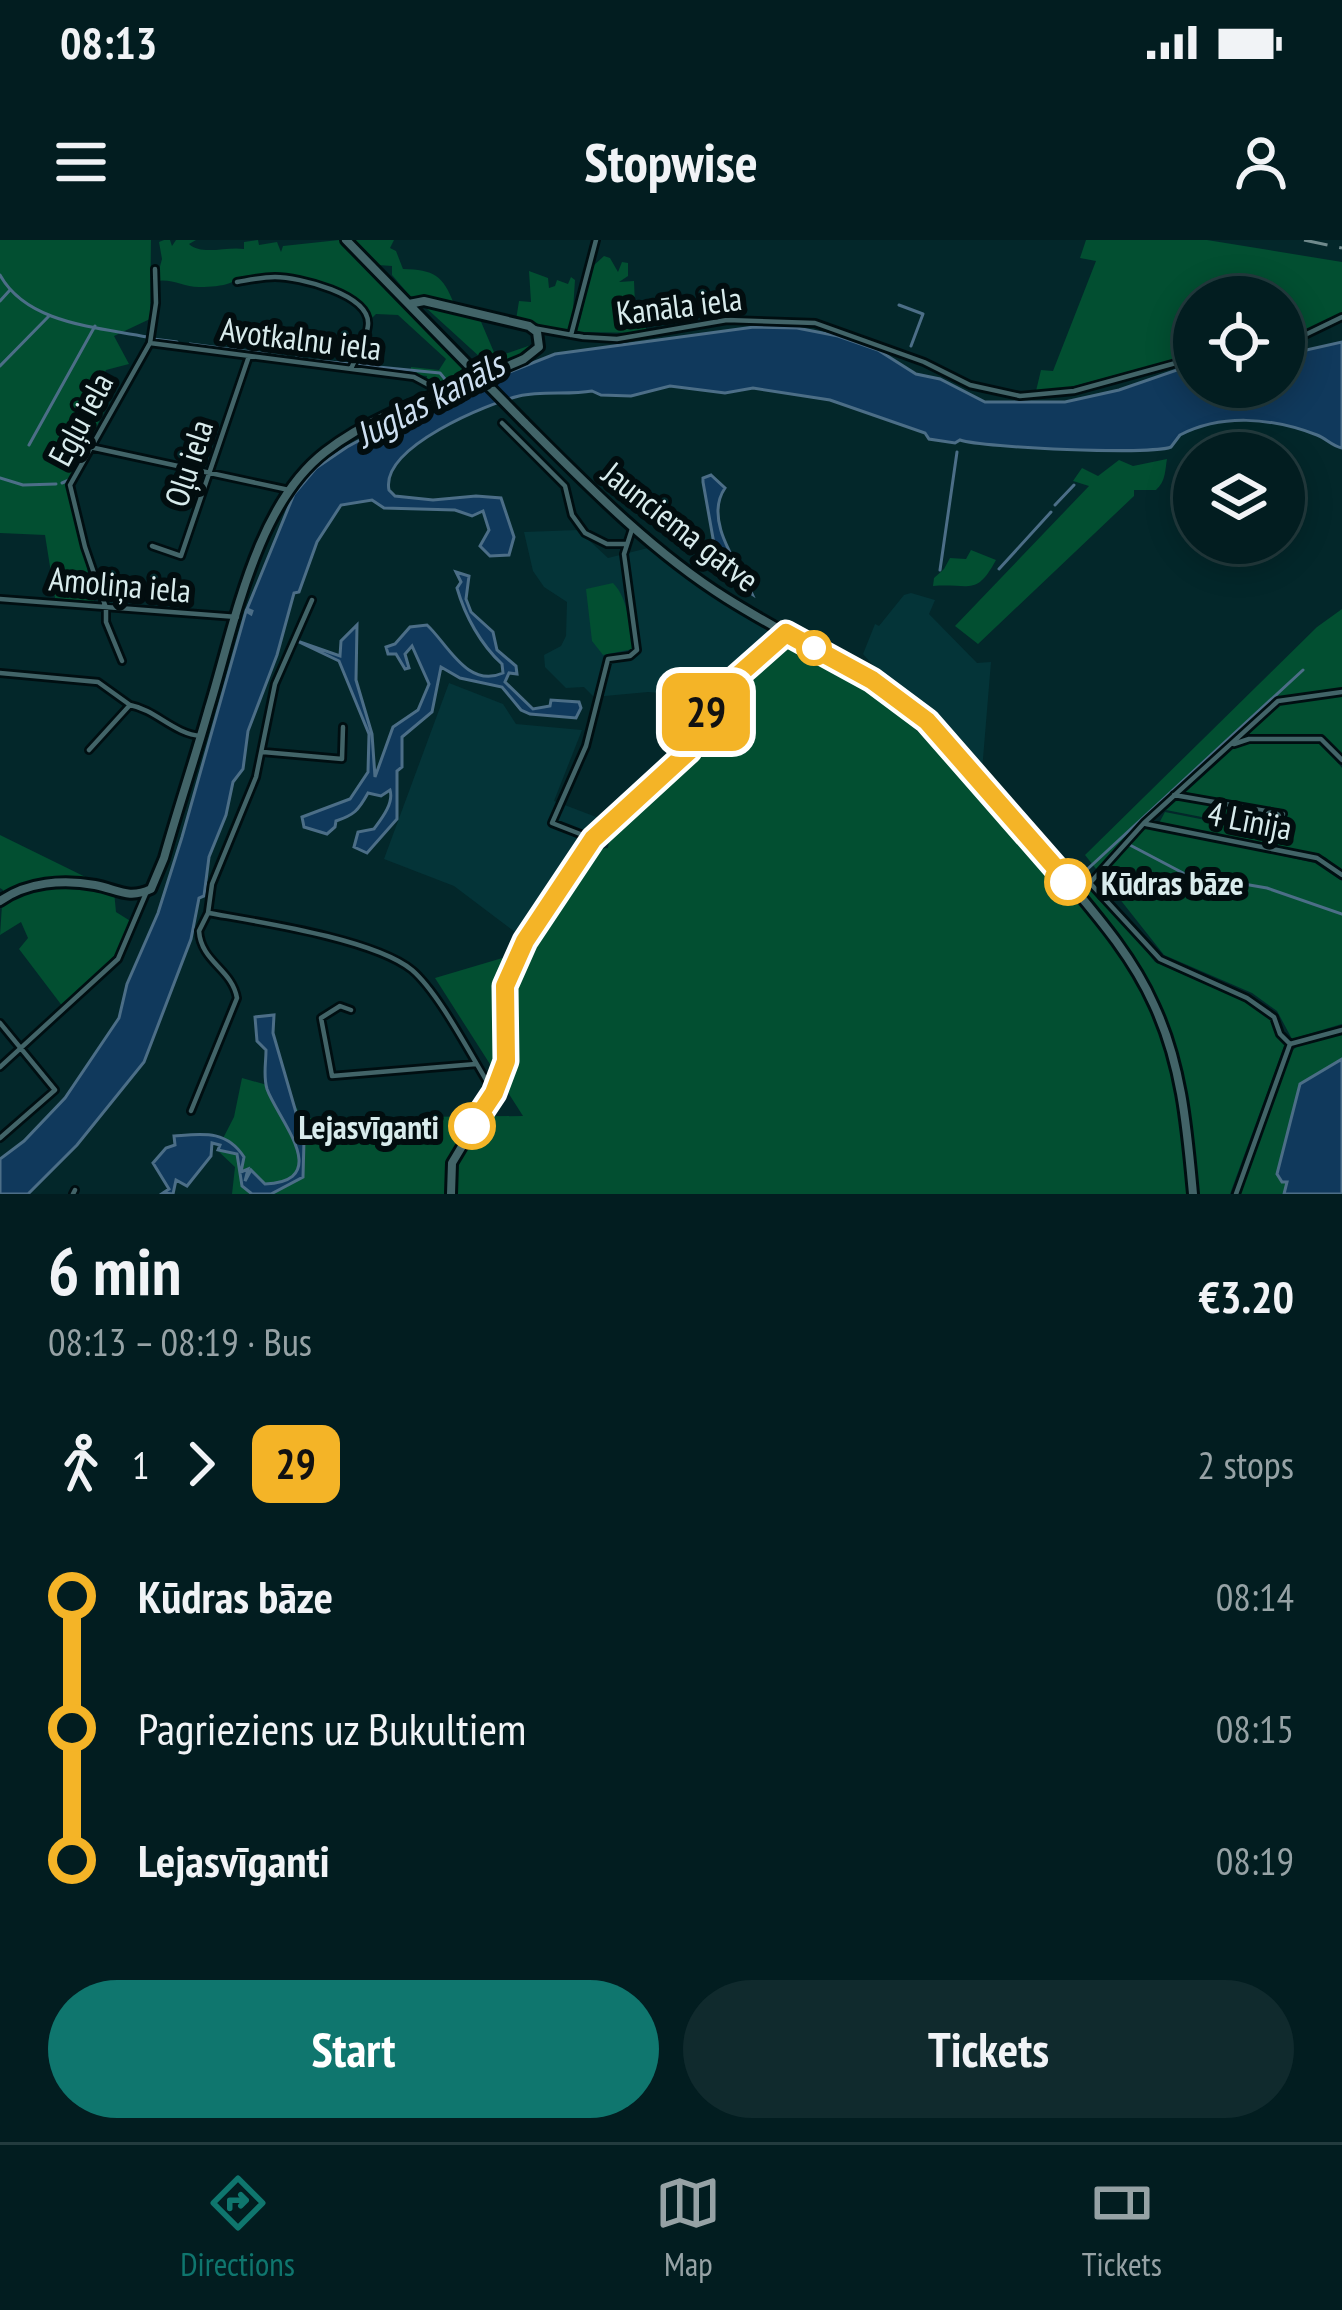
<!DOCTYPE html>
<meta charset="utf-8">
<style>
:root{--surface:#021d20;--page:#102a2d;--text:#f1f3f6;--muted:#96a2a5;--line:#233b3e;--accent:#0f766e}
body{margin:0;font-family:"PT Sans Narrow",sans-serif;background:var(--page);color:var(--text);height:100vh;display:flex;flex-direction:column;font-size:45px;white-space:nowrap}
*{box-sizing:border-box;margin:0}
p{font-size:39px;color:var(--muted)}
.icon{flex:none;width:66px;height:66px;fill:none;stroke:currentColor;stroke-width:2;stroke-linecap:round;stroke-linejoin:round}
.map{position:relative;height:954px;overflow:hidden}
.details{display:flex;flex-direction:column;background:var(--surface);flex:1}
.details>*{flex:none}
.badge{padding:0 24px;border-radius:18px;font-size:42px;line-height:78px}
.tools{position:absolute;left:1173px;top:36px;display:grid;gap:24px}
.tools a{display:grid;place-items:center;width:132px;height:132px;border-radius:50%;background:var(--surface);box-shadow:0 6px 30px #0003,0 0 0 3px var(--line);font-size:60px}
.map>.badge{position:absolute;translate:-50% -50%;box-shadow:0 0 0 6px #fff}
.legs{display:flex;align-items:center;gap:18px;height:132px;padding:0 48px;font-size:39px}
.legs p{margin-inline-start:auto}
.overview{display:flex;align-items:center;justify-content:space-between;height:204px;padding:0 48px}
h1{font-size:66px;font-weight:700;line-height:90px}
.button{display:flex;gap:24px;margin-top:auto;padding:24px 48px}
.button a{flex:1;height:138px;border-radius:72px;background:var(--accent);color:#fff;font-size:48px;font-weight:700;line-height:138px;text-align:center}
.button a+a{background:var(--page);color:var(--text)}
ul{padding:0 48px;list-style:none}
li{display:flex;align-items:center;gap:42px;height:132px;font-size:45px}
li i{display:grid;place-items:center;width:18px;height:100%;margin:0 15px;background:currentColor}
li i::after{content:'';width:30px;height:30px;margin:-15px;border:9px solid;border-radius:50%;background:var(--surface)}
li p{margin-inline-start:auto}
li:first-child i{background:linear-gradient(#0000 50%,currentColor 0)}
li:last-child i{background:linear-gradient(currentColor 50%,#0000 0)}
.status{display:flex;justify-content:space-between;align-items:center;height:84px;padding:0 60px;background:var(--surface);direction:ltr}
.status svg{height:33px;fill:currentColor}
header{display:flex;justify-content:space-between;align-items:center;height:156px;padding:0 48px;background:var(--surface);font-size:54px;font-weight:700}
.dock{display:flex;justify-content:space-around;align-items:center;height:168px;border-top:3px solid var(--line);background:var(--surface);font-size:33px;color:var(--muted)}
.dock a{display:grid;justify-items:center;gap:6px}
.dock .current{color:var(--accent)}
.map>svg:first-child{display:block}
</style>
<div class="status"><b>08:13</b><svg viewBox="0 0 49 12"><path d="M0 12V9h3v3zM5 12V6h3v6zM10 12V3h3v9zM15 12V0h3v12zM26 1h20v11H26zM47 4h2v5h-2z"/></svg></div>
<header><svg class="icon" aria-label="menu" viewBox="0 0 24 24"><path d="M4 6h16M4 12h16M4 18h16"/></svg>Stopwise<svg class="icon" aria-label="person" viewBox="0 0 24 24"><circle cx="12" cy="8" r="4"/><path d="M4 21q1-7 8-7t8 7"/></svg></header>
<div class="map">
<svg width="1342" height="954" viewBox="0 0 1342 954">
<rect width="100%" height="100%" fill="#03272a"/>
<path fill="#043438" d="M578 290 608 318 652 307 730 366 766 386 773 400 716 448 680 446 675 454 648 452 594 457 584 447 566 448 545 427 544 415 561 406 566 396 567 362 544 347 533 331 524 292Z
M911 353 935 360 929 374 977 423 991 422 982 531 923 466 882 435 863 414 875 384 879 386 904 355Z
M449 443 503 464 516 484 582 490 554 561 599 578 523 698 454 646 384 619Z"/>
<path fill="#024f31" d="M0 0H151L150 79 114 96 129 124 106 130 104 135 112 144 95 164 104 172 69 240 94 362 55 358 45 295 0 293Z
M164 0H170L172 6 176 0H196L189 4C202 16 227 6 244 9V2L258 0 259 5 277 2 281 12 283 6 339 0 469 135 436 150 426 143 427 136 410 134 411 127 439 130 446 119 398 75 376 74 368 82C364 40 279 31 245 36 239 36 235 41 230 43 223 46 209 47 201 47 185 48 173 38 156 41L162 19 159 2Z
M354 0H394L390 8 396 11 403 29C434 30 443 35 454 64L410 56 392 35V26L378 25Z
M1086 0H1207L1342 22V74L1284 101V57H1194V114L1071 147 1036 151 1041 130 1053 131 1096 21 1080 18Z
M604 16 610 18 618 32 622 22 628 23V36L619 42 634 41 635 65 646 77V93L577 92 593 26Z
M529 31 548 38 549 48 555 46 557 40 568 44 571 37 575 40 572 86 566 91 516 80 519 61 531 62Z
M424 66 479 77 496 117 534 104 536 106 493 129Z
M1167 219C1165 230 1166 241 1156 250H1134V256L978 404 955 386 1089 246 1073 241 1082 228 1098 236 1119 220 1133 226Z
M971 310 996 320C976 357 970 343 933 346L934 338 944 329 950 318 966 319Z
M613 343C629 359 629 387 633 409L603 415 592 401 586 349Z
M1342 369V513L1333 517 1342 528V631L1325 617 1272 609 1276 595 1288 597 1289 594 1166 570 1235 507 1270 469 1258 475 1153 568 1150 582 1158 585 1165 572 1266 592 1261 607 1176 592 1315 623 1342 641V784L1292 799 1277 771 1252 753 1164 715 1085 615 1317 387Z
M781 403 892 464 1057 640 1089 639 1155 722 1242 760 1271 779 1285 804 1230 954H232L235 927 217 910 234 877 242 838 285 850 303 878 523 876 435 738 519 713 597 609 608 608 610 595 689 524 718 462Z
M0 595 114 651 116 672 132 682 116 714 63 767 19 709 28 698 21 682 0 695 3 650 0 648Z
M1342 792V954H1236L1286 816 1302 802Z"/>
<path fill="#10395c" stroke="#4c6e87" stroke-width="3" d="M754 87 797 88 838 96 878 110 916 134 940 139 985 162H1065L1119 150 1194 124V147H1284V115L1342 102V208C1332 206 1327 199 1317 195 1270 177 1221 174 1180 195L1171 207C1151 215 984 208 960 200L955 203 929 199 925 193 830 160 753 148 725 153 670 146 631 156 601 155 592 151C570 155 542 151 519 156 489 163 380 207 389 250L395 256 433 260 476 256 501 258 514 297 509 315 490 316 480 306 489 290 483 271 472 276 455 270 384 268 372 260 341 265 317 302 299 352 294 353 277 415 248 491 243 529 233 542 226 575 209 617 204 656 199 658 191 699 144 822 77 905 28 954H0V919L24 901 65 858 119 778 127 744 158 673 182 597 246 371 251 374 252 371 247 369 294 254 316 228 347 207 417 169 555 114Z
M711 235 725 248C703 280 738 324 752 354L719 332 703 242V238Z
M456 332 469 336 466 359 471 372 493 392 497 410 516 426 517 434 509 433 505 442 533 469 550 466 551 460 579 462 581 468 576 478 530 474 521 470 502 447 460 438 441 427 432 472 402 497V527L397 531V579L367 613 354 607 358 592 374 589C382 578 394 563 390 550L381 556 368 553C358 571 354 575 336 581L335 587 327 594 304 587 302 577 350 559 368 532 369 494 339 421 297 401 340 416 341 401 357 385 356 440 372 494 375 537 393 487 418 470 429 444 412 406 405 414 409 428 405 429 396 414H388L386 407 395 404 410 387 427 385C447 403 467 449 503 433L502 424C481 405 465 376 457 348L461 342Z
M274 775 273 793 304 900 303 937 271 954H252L242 946 237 914 218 910 220 905 212 903 211 916 187 946 176 940 173 954 163 953 169 949 153 923 166 908 175 905 174 896C201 894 226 889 244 917L241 932 248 929 245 941 251 930 265 944C335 941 277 878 267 849 263 836 266 824 266 810L257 801 255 777Z
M1342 819V954H1284L1287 942H1282L1277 934 1300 844Z"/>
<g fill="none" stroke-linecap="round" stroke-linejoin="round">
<path stroke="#4c6e87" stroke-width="3" d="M0 35C27 84 97 87 147 97
M0 61 10 50
M899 65 923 74 911 106
M153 99 177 102
M190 104 267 114
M272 115 286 117
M296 118 302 119
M309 120 350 124
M357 125 440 133 449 144
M0 126 49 76
M29 205 95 86
M0 238 23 245 56 244
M62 243 69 240
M1055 265 1074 245
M999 329 1051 272
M940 330 957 212
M1122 611 1128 604 1185 634 1267 648 1342 674
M1080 636 1303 430"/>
<g stroke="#000e11" stroke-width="10">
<path id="street" d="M237 42C249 40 262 37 275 37 298 37 371 54 368 85 367 99 356 116 351 129
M533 88 583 97 617 99 727 80 815 83 924 122 970 145 1020 156 1074 151 1194 118
M571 95 596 0
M150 103 414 137 442 152
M1284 105 1342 77
M502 183 565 246 572 275 585 293 607 304H625
M90 207 289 250
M152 306 181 316 249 116
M0 359 237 377
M122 421 106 382V368L85 307 70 245 150 103 156 63 155 29
M0 433 98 442 130 465
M1234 504 1249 499H1321L1342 520
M89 510 130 465C156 470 174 494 201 496
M263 512 342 519 343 487
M1174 555 1283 574
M1146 584 1317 618 1342 635
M593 599 552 583 586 506 608 419 630 416 637 410 624 314 633 286
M1068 642 1090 643 1144 583 1278 461 1342 452
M1090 643 1160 719 1247 758 1274 777 1280 794 1290 804 1236 954
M209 673C259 682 374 699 412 730 440 754 473 820 494 853
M351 770 340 766 321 778 332 836 476 824
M0 783 55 850 0 898
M1290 804 1342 790
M0 827 118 719 147 651
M191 871 237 758C232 729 201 722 199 691L208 673 212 644 256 537 275 444 312 360
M73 954 75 950"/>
</g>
<g stroke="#000e11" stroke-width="14">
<path id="secondary" d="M346 0 469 126
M524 182C586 244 651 311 726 358 783 394 845 423 902 459 958 507 1005 566 1052 622 1089 667 1130 711 1154 765 1182 825 1187 889 1193 954
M0 661C27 642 63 639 95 645 117 649 128 660 151 649L164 618C178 568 195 518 209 468 234 387 255 266 325 212 383 167 458 149 524 119L539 107 537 92 529 86 424 61 409 64
M451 954 452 923 494 853 506 822 503 768 514 719 593 599 689 511 717 454 786 393"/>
</g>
<use href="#street" stroke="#426468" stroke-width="4.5"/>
<use href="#secondary" stroke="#426468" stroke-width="8"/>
<path stroke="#6f8a8c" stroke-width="3" stroke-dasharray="24 12" stroke-linecap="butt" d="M1304 0 1342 8"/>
<g stroke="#000e11" stroke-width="14" stroke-linecap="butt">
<path id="secondary-bridge" d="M469 126 524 182"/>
</g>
<use href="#secondary-bridge" stroke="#426468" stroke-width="8"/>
</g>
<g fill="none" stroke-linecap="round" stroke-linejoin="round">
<g stroke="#fff" stroke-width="27">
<path id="line-1" d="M472 886 494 853 506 821 505 746 525 701 593 599 689 511 717 454 786 393 872 440 927 481 1068 642"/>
</g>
<use href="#line-1" stroke="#f4b427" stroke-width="18"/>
</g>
<g fill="#fff" stroke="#f4b427" stroke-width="6">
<circle cx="814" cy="408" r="15"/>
<circle cx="1068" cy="642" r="21"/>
<circle cx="472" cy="886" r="21"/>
</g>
<g text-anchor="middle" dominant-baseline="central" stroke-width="12" stroke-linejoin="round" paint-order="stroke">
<g font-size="33" fill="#d8ebec" stroke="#020d0f">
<text transform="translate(679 65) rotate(-7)">Kanāla iela</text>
<text transform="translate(301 98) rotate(7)">Avotkalnu iela</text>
<text transform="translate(80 179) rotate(-62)">Egļu iela</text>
<text transform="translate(188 223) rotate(-72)">Oļu iela</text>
<text transform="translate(681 286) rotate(38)">Jaunciema gatve</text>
<text transform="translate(120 344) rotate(5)">Amoliņa iela</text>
<text transform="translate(1250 580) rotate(11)">4 Līnija</text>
</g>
<g font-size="33" font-weight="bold" fill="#d8ebec" stroke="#020d0f" text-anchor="start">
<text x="1101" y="642">Kūdras bāze</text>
<text x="439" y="886" text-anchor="end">Lejasvīganti</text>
</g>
<g font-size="36" font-style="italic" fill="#cddff1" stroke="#020d0f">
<text transform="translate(429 159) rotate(-28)">Juglas kanāls</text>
</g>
</g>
</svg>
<div class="tools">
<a><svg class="icon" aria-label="locate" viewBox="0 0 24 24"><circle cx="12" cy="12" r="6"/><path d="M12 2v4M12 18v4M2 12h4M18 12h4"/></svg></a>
<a><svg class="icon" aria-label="layers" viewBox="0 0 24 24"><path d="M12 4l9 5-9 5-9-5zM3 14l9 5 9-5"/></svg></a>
</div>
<b class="badge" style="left:706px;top:472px;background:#f4b427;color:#111">29</b>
</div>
<section class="details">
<div class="overview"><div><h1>6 min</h1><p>08:13 – 08:19 · Bus</p></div><b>€3.20</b></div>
<div class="legs"><svg class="icon" aria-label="walk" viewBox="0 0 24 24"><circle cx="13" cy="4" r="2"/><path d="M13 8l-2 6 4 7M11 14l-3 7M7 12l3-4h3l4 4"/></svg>1<svg class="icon" aria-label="forward" viewBox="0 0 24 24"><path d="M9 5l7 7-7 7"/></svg><b class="badge" style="background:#f4b427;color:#111">29</b><p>2 stops</p></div>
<ul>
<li><i style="color:#f4b427"></i><b>Kūdras bāze</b><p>08:14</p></li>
<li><i style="color:#f4b427"></i><span>Pagrieziens uz Bukultiem</span><p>08:15</p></li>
<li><i style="color:#f4b427"></i><b>Lejasvīganti</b><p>08:19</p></li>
</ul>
<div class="button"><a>Start</a><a>Tickets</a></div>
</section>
<nav class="dock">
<a class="current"><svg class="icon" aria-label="directions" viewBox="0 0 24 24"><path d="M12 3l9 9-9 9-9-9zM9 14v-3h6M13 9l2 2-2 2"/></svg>Directions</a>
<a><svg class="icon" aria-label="map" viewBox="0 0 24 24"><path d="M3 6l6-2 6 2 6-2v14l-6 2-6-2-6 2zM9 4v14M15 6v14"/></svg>Map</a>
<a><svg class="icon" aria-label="tickets" viewBox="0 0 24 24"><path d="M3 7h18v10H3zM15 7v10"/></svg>Tickets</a>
</nav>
